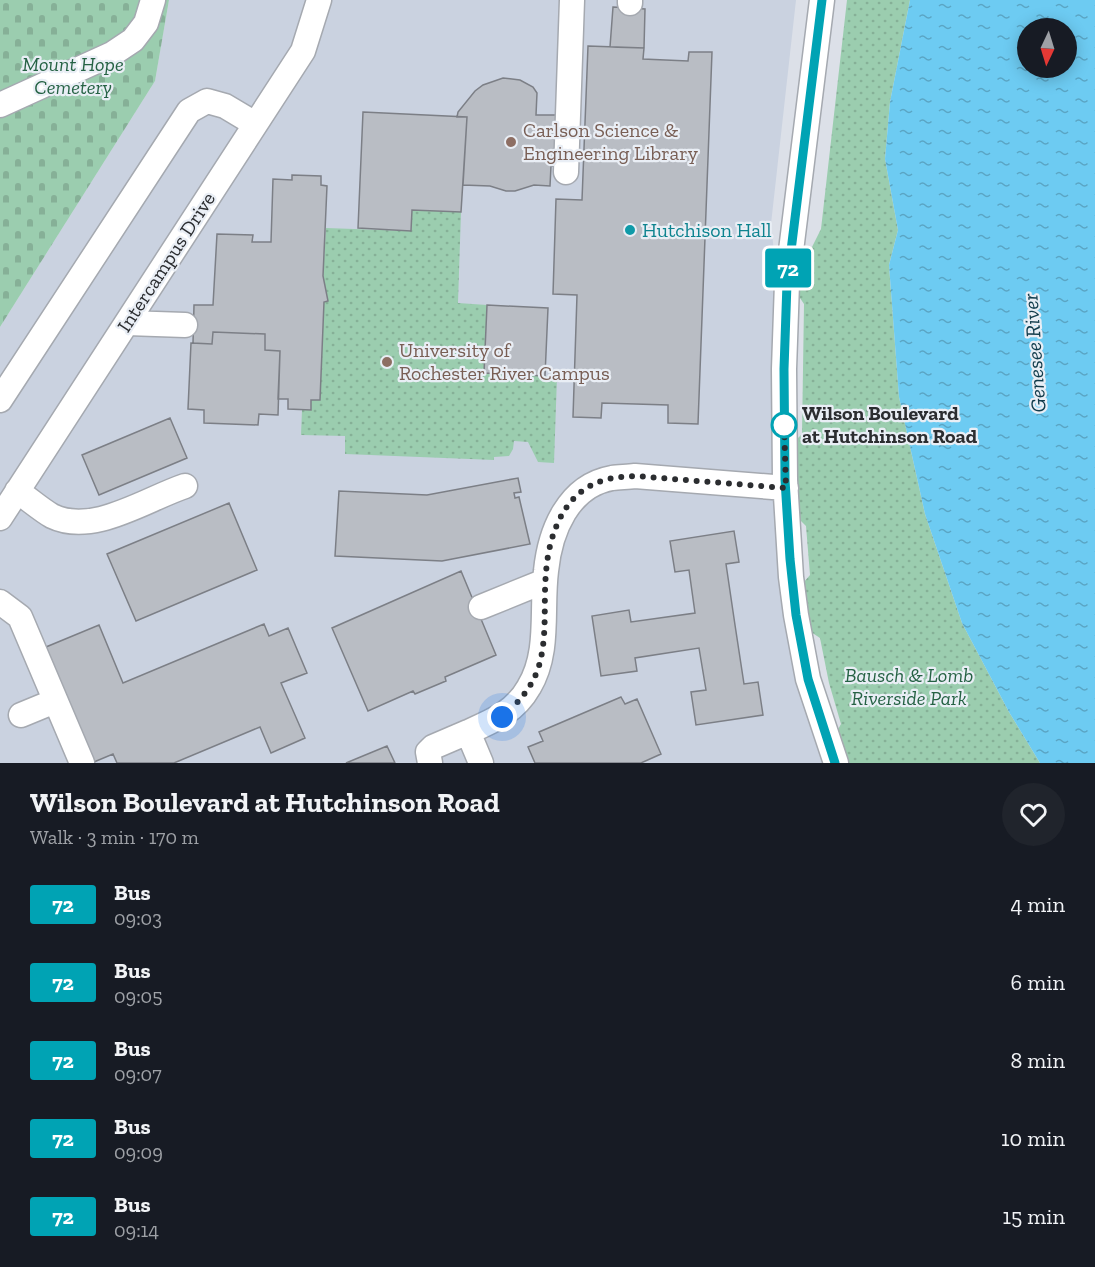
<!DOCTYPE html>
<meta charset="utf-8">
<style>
:root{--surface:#171b24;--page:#20242c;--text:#f1f3f6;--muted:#9ea1a6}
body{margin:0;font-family:"Zilla Slab",serif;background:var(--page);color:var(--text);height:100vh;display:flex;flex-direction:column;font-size:22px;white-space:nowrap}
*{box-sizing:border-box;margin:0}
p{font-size:20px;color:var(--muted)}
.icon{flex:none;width:33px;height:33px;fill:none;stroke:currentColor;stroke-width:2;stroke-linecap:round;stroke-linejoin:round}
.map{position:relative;height:763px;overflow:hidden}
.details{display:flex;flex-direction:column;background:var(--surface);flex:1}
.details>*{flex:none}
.badge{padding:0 12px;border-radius:4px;font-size:21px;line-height:39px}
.needle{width:39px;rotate:184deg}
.buttons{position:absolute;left:1017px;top:18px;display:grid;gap:12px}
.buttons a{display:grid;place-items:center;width:60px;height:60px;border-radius:50%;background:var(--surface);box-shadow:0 3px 15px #0003;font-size:30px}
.you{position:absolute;width:30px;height:30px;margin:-15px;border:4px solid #fff;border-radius:50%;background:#1a73e8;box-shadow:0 0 0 9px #1a73e833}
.map>.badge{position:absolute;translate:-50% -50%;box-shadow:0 0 0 3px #fff}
.round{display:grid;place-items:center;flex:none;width:63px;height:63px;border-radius:32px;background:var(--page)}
.summary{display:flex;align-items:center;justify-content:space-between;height:102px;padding:0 30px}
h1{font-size:28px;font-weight:700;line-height:45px}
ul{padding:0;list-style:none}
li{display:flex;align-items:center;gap:18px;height:78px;padding:0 30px}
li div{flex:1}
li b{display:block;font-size:22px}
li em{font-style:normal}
li .badge{min-width:66px;font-weight:700;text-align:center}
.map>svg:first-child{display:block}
</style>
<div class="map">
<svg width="1095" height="763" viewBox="0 0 1095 763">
<defs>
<pattern id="cemetery-stones" width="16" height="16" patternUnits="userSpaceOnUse" patternTransform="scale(1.5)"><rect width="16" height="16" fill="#9bcdaf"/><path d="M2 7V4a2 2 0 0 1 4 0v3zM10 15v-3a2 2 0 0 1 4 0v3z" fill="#86b097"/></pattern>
<pattern id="park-dots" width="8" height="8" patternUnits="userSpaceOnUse" patternTransform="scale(1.5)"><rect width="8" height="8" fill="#9bcdaf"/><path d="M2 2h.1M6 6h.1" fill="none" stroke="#86b097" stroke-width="1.8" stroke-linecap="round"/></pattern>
<pattern id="water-ripples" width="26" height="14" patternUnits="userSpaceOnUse" patternTransform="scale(1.5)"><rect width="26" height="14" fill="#6dcbf2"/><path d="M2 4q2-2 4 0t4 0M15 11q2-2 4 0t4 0" fill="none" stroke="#5aa5c4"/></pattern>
</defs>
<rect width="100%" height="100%" fill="#dce0e8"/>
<path fill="#cad2e0" d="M169 0H796L771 224 776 271 772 397 787 629 806 714 823 763H0V327L155 81Z"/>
<path fill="url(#cemetery-stones)" d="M0 0H169L155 81 0 327Z"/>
<path fill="url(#park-dots)" d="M847 0H910L890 102 885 159 898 230 889 265 899 397 925 514 962 623 1009 712 1040 763H847L836 733 841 724 829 683 820 638 811 632 804 582 810 575 806 526 799 519 795 441 802 434 804 304 798 295 801 269 821 229Z
M412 210 461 212 458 303 487 305 484 373 557 377 554 463 538 462 528 442 514 441 513 449 509 456 494 457V460L345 454V436L301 435 302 410H311V400L320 399 324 302 328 300 323 276 326 228 411 231Z"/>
<path fill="url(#water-ripples)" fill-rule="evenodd" d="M910 0H1095V763H1040L1009 712 962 623 925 514 899 397 889 265 898 230 885 159 890 102ZM1028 28H1066V68H1028Z"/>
<path fill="#b9bdc4" stroke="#7c7f86" stroke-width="1.5" d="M613 7 645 9 644 48 610 47Z
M588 46 644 48 643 59 688 61 689 52H712L698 424 668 423V405L602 403 601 418 573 417 577 295 553 294 556 199 582 200Z
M503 78 520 80 533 87 537 93 536 115H558L557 166H551L550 186 534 185 515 191H506L490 186 463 185 467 117H457L458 112 475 91 483 85Z
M363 112 467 117 461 212 412 210 411 231 358 228Z
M292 175 321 176V185L327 186 323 276 328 301 324 302 320 400H311V410L288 409V399H278L280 351 265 350V334L213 332 212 344 193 343 194 305H213L217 234 253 235 252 242H271L273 179 292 180Z
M487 305 548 308 545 376 484 373Z
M213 332 265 334V350L280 351 278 415 259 414 258 425 204 423V410L188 409 191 343 212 344Z
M170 418 187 458 99 495 82 455Z
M518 478 521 492 514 493 515 498 519 497 530 544 442 561 335 556 339 491 427 495Z
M229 503 257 570 136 621 107 554Z
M734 531 739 562 726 564 735 625 744 684 758 682 763 715 696 725 691 692 706 690 699 648 635 658 637 671 601 676 592 616 629 610 631 622 695 613 689 570 675 572 670 541Z
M461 571 496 655 445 677 446 681 415 694 413 691 368 711 332 628Z
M264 624 269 636 288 628 307 673 281 683 305 738 271 753 260 727 174 763H117L113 754 94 762 46 647 99 625 123 683Z
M621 697 625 704 637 699 661 754 641 763H535L528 747 543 741 539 732Z
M387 746 395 763H346L358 758Z"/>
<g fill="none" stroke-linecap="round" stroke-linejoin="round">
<g stroke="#a5a9b0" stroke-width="27">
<path id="minor" d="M822 0 787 283 784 369 785 480 791 577 796 615 808 679 836 763
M630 3V0
M0 105 112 54 133 40 146 23 153 0
M566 172 572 0
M127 323 185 325
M0 400 189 111 207 101 225 106 255 124
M17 491C29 499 40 509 52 516 93 536 146 499 185 486
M0 518 303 51 319 0
M0 602 20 617 82 763
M481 607 545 581
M21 715 55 701
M468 732C493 721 515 712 529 687 550 652 541 610 546 571 550 531 568 486 612 478 619 477 627 477 635 476L786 488
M430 763 428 752 433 747 468 732 481 763"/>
</g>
<use href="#minor" stroke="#fff" stroke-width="24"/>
</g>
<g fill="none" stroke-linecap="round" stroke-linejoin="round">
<g stroke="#fff" stroke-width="14">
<path id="line" d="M822 0 787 283 784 369 785 480 790 559 796 615 808 679 835 763"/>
</g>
<use href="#line" stroke="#00a3b4" stroke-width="9"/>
<path stroke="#2b2d30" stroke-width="6" stroke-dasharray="0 10.8" d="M502 717C517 704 531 689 538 669 548 638 543 605 546 573 548 541 560 502 590 486 604 478 619 477 635 476L786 488 784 421V425"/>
</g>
<g fill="#8d6e63" stroke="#e9eef5" stroke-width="2">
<circle cx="511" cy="142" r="6"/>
<circle cx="387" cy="362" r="6"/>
</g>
<circle fill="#0f9aa8" stroke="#e9eef5" stroke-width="2" cx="630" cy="230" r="6"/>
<circle fill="#fff" stroke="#00a3b4" stroke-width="3" cx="784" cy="425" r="12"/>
<g text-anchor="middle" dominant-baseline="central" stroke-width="4.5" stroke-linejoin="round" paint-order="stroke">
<g font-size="20" font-style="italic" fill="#256244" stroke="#e9eef5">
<text x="73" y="64">Mount Hope<tspan x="73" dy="23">Cemetery</tspan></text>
<text x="909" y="675">Bausch &amp; Lomb<tspan x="909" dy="23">Riverside Park</tspan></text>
</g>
<g font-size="20" fill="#785e54" stroke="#e9eef5" text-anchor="start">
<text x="523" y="130">Carlson Science &amp;<tspan x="523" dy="23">Engineering Library</tspan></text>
<text x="399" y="350">University of<tspan x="399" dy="23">Rochester River Campus</tspan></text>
</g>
<g font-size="20" fill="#0d838f" stroke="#e9eef5" text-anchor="start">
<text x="642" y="230">Hutchison Hall</text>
</g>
<g font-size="20" fill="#2b2d30" stroke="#e9eef5">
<text transform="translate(166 262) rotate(-57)">Intercampus Drive</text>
</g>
<g font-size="20" font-weight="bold" fill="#2b2d30" stroke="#e9eef5" text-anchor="start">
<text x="802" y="413">Wilson Boulevard<tspan x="802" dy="23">at Hutchinson Road</tspan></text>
</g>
<g font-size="21" font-style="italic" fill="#103b4b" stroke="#e9eef5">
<text transform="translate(1034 353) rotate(-94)">Genesee River</text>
</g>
</g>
</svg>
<div class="buttons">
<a><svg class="needle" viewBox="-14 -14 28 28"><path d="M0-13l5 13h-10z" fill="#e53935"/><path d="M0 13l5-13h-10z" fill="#9ea1a6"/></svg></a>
</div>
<div class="you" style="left:502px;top:717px"></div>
<b class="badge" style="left:788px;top:268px;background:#00a3b4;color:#fff">72</b>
</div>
<section class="details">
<div class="summary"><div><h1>Wilson Boulevard at Hutchinson Road</h1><p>Walk · 3 min · 170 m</p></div><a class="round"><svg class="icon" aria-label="heart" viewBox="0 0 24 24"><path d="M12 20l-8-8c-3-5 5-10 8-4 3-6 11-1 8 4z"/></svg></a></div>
<ul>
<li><span class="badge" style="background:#00a3b4;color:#fff">72</span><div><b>Bus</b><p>09:03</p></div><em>4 min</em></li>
<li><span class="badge" style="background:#00a3b4;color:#fff">72</span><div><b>Bus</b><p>09:05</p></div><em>6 min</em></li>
<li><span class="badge" style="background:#00a3b4;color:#fff">72</span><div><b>Bus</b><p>09:07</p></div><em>8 min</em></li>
<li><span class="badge" style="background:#00a3b4;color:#fff">72</span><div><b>Bus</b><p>09:09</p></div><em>10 min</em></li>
<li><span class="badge" style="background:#00a3b4;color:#fff">72</span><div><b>Bus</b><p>09:14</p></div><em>15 min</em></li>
</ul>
</section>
